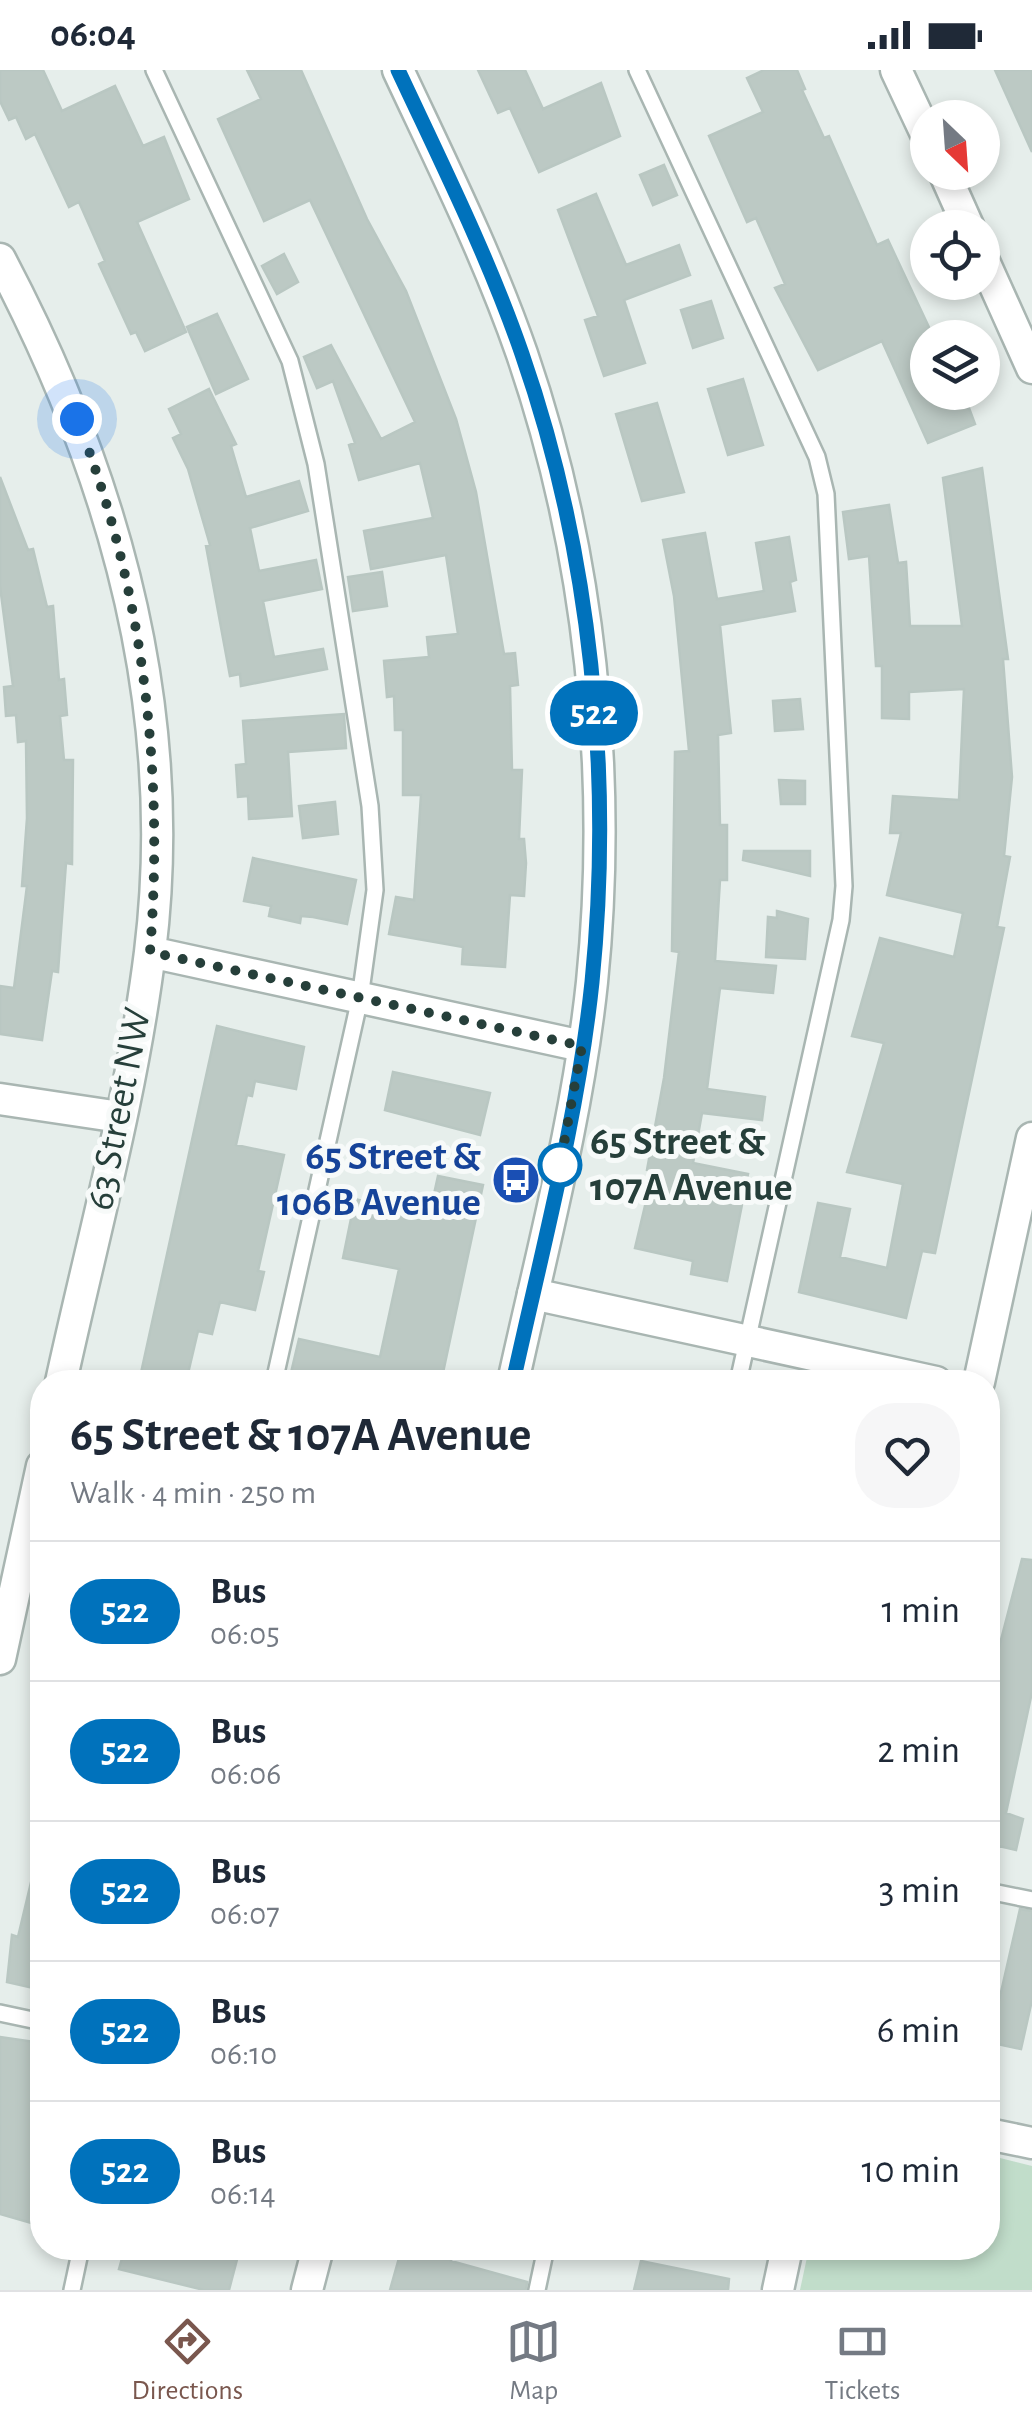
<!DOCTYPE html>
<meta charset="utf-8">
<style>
:root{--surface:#fff;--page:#f6f6f7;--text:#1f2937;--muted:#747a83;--line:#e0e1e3;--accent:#7a574e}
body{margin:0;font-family:"Alegreya Sans",sans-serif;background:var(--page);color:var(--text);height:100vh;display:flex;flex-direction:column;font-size:38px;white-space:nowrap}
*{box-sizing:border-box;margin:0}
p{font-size:32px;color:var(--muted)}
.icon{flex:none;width:55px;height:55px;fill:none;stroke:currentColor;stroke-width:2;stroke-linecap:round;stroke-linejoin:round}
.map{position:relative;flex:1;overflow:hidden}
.panel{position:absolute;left:30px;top:1300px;width:970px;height:890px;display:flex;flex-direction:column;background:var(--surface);border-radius:40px;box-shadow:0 5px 15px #0003}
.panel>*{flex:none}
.badge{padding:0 20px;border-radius:32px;font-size:35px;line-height:65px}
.needle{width:65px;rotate:155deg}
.controls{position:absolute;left:910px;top:30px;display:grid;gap:20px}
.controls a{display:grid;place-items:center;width:90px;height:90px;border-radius:50%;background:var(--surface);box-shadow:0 5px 15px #0003;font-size:50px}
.you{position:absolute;width:50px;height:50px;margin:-25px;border:8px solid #fff;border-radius:50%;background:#1a73e8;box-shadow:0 0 0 15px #1a73e833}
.map>.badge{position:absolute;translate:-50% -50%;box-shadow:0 0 0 5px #fff}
.round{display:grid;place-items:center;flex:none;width:105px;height:105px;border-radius:40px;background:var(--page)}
.summary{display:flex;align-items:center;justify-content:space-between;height:170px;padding:0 40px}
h1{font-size:48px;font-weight:600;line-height:75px}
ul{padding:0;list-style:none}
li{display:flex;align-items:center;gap:30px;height:140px;padding:0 40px;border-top:2px solid var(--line)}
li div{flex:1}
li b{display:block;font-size:38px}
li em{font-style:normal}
li .badge{min-width:110px;font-weight:700;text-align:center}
.status{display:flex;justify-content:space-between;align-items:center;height:70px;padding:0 50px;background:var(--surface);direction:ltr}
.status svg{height:28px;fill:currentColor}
.tabs{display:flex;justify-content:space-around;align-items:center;height:140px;border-top:2px solid var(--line);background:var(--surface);font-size:28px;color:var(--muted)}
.tabs a{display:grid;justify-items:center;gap:5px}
.tabs .current{color:var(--accent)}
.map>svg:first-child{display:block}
</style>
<div class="status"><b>06:04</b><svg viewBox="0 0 49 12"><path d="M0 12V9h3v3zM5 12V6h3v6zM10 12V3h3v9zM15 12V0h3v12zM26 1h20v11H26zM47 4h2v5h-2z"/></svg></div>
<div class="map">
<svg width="1032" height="2220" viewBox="0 0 1032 2220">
<rect width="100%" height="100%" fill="#e6eeeb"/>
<path fill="#c1ddca" d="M988 2085 1032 2096V2220H800L809 2178H988Z"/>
<path fill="#bcc9c4" stroke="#b9c7c2" stroke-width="2.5" d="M0 0H43L62 41 115 16 143 76 164 67 189 129 137 152 186 262 145 281 136 262 131 264 99 194 105 191 79 132 69 137 35 64 26 69 16 47 9 50 0 31Z
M247 0H301L367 149 406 221 456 349 476 422 504 584 515 583 518 615 510 616 512 700H522L519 769H524L526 793 524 826 510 825 505 897 462 894 463 877 389 864 396 827 414 830 421 725H403V660H395L394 626 387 627 384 591 429 587 427 567 458 564 446 485 371 499 364 461 433 448 420 393 359 410 349 375 355 373 333 311 317 318 304 287 331 275 381 369 415 352 310 130 264 151 218 49 261 29Z
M478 0H525L543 39 601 13 620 66 539 102 510 38 498 43Z
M764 0H797L805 19 802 20 824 68 829 66 877 175 888 170 934 268H928V322H963L975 354 928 373 882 271 818 300 775 218 785 214 756 148 747 152 709 66 763 42 747 8Z
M995 0H1032V82Z
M664 95 677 125 653 135 640 105Z
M596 124 626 195 679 175 690 205 624 230 645 293 604 306 585 250 598 246 558 140Z
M284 184 298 212 277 224 262 196Z
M711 231 723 268 693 278 681 240Z
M217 244 248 309 216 324 187 257Z
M743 309 763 375 728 385 708 319Z
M209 319 236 374 231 376 246 427 299 411 308 441 250 458 259 501 316 490 322 519 263 531 274 587 323 579 327 599 241 616 240 604 230 606 206 476 210 475 188 399 173 368 181 364 169 339Z
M657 333 684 422 642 431 616 344Z
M982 398 1008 589H1003L1012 707 1004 786 1010 787 997 857 1004 858 935 1183 922 1181 906 1248 799 1222 818 1133 850 1139 840 1187 887 1198 903 1114 847 1102 884 973 852 966 880 868 954 887 963 843 887 825 901 763H890L893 726 959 730 964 619 909 622V649L882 648V596H876L869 486 849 489 843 442 889 435 898 493 906 492 910 556H962L943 408Z
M0 407 28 480 33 479 47 537 53 536 59 610 64 609 67 645 60 646 64 690H73L72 794 66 793 58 902 52 901 42 970 0 964V916L14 918 27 816H22L27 748 26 671 18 672 16 645 6 646 4 617 13 616 0 516Z
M705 463 717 529 764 521 756 473 789 467 796 510 790 512 795 541 720 555 731 663 718 665 720 755H727V810H720L715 891 776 896 773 923 720 918 707 1019 765 1027 762 1050 702 1043 693 1093 748 1104 727 1211 691 1204 693 1191 635 1178 653 1102 647 1100 664 1008 679 882 672 881 675 682 689 681 674 526 663 470Z
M382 502 387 536 353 541 348 507Z
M800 629 803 659 775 661 773 631Z
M344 644 346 678 288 682 292 746 249 749 248 726 238 727 236 695 246 694 243 651Z
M779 710 805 711V734H781Z
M335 732 338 764 303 768 299 736Z
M744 781H810V806L743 790Z
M253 788 356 810 347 854 313 847 301 846 300 853 269 846 271 836 244 831Z
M777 841 808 849 805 889 766 887 768 847 777 848Z
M217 956 304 977 296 1019 255 1011 252 1026 247 1025 236 1075 284 1085 258 1201 264 1202 255 1240 220 1232 212 1264 198 1261 186 1312H139Z
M393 1002 490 1023 480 1065 385 1040Z
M438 1106 483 1115 441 1312H313L290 1307 299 1269 380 1287 399 1199 343 1188 355 1129 429 1147Z
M1022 1489 1032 1490V1622L1006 1743 1023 1749 1016 1780 999 1776 998 1782 988 1781V1620Z
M33 1804 42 1806V1920L7 1912 12 1865 18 1867Z
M1020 1839 1032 1841V1930L1021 1979 988 1972V1928L999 1931Z
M0 1967 42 1973V2156L0 2144Z
M125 2178H158L194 2188 197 2178H240L229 2220H204L119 2199Z
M413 2178H454L451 2191 527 2212 526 2220H390L401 2181 411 2184Z
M641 2191 729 2209 728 2220H634Z"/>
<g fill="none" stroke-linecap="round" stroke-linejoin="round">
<g stroke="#a9b6b2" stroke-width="20">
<path id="service" d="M154 0 290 291 316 394 370 736 375 820 360 928 274 1312
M637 0 817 387 826 424 844 816 841 850 738 1312
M988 1821 1032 1830
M0 1943 42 1952
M72 2220 81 2178
M537 2220 546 2178"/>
</g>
<g stroke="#a9b6b2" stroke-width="35">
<path id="minor" d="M896 0 928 68
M944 102 969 158
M982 187 1032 298
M0 189C113 403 180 638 150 882 132 1027 92 1170 61 1312
M150 882 582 976
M0 1029 120 1047
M533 1224 936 1312
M979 1312 1032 1068
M0 1589 42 1396
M988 2064 1032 2073
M778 2220 787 2178"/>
</g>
<g stroke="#a9b6b2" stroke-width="35">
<path id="tertiary" d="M398 0C442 94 488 186 522 284 590 482 613 704 592 912 578 1046 542 1180 513 1312
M307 2220 318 2178"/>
</g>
<use href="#service" stroke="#fff" stroke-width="15"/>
<use href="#minor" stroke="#fff" stroke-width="30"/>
<use href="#tertiary" stroke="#fff" stroke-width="30"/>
</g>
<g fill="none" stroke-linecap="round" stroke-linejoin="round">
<g stroke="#fff" stroke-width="22">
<path id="line" d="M398 0C442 94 488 186 522 284 591 482 613 704 592 912 578 1046 542 1180 513 1312"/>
</g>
<use href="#line" stroke="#0072bc" stroke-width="15"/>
<path stroke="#263f3a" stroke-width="10" stroke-dasharray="0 18" d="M77 349C144 519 164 701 150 882L582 976 560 1095"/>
</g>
<defs>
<g id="bus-disc" transform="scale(2.5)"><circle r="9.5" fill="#1a4fb4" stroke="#f7faf9"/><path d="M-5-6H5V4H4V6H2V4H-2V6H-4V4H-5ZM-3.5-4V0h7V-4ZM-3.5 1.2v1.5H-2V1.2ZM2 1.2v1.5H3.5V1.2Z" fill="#fff"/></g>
</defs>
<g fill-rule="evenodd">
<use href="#bus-disc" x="516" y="1110"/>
</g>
<circle fill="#fff" stroke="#0072bc" stroke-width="5" cx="560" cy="1095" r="20"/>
<g text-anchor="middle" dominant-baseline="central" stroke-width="10" stroke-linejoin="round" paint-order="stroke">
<g font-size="40" fill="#263f3a" stroke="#f7faf9">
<text transform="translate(119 1039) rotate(-79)">63 Street NW</text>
</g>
<g font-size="40" font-weight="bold" fill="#263f3a" stroke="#f7faf9" text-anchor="start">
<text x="590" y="1072">65 Street &amp;<tspan x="590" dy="46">107A Avenue</tspan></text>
</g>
<g font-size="40" font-weight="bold" fill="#164399" stroke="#f7faf9" text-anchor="end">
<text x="481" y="1087">65 Street &amp;<tspan x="481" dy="46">106B Avenue</tspan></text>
</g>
</g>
</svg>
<div class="controls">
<a><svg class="needle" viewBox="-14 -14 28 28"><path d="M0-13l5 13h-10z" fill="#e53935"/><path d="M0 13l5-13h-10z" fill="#747a83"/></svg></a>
<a><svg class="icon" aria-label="locate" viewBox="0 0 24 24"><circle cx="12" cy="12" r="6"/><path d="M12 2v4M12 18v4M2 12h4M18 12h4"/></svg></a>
<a><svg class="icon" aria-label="layers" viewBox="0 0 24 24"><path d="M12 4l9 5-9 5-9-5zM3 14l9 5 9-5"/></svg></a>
</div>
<div class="you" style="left:77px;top:349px"></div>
<b class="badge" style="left:594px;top:643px;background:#0072bc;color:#fff">522</b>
<section class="panel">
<div class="summary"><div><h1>65 Street &amp; 107A Avenue</h1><p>Walk · 4 min · 250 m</p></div><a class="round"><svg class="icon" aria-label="heart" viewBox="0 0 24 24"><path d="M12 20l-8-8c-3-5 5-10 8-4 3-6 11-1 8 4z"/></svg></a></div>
<ul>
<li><span class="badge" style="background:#0072bc;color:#fff">522</span><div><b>Bus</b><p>06:05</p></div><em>1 min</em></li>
<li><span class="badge" style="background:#0072bc;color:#fff">522</span><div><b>Bus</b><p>06:06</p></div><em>2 min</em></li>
<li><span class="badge" style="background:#0072bc;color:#fff">522</span><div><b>Bus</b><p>06:07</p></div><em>3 min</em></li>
<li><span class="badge" style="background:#0072bc;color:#fff">522</span><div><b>Bus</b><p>06:10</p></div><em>6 min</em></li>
<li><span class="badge" style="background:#0072bc;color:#fff">522</span><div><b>Bus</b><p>06:14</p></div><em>10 min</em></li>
</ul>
</section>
</div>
<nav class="tabs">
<a class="current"><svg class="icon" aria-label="directions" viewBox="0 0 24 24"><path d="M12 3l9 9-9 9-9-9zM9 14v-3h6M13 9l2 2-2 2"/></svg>Directions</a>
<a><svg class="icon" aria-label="map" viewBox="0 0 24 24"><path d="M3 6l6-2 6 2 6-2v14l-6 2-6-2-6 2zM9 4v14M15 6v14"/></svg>Map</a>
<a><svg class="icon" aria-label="tickets" viewBox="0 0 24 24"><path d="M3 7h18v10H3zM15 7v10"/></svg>Tickets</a>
</nav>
